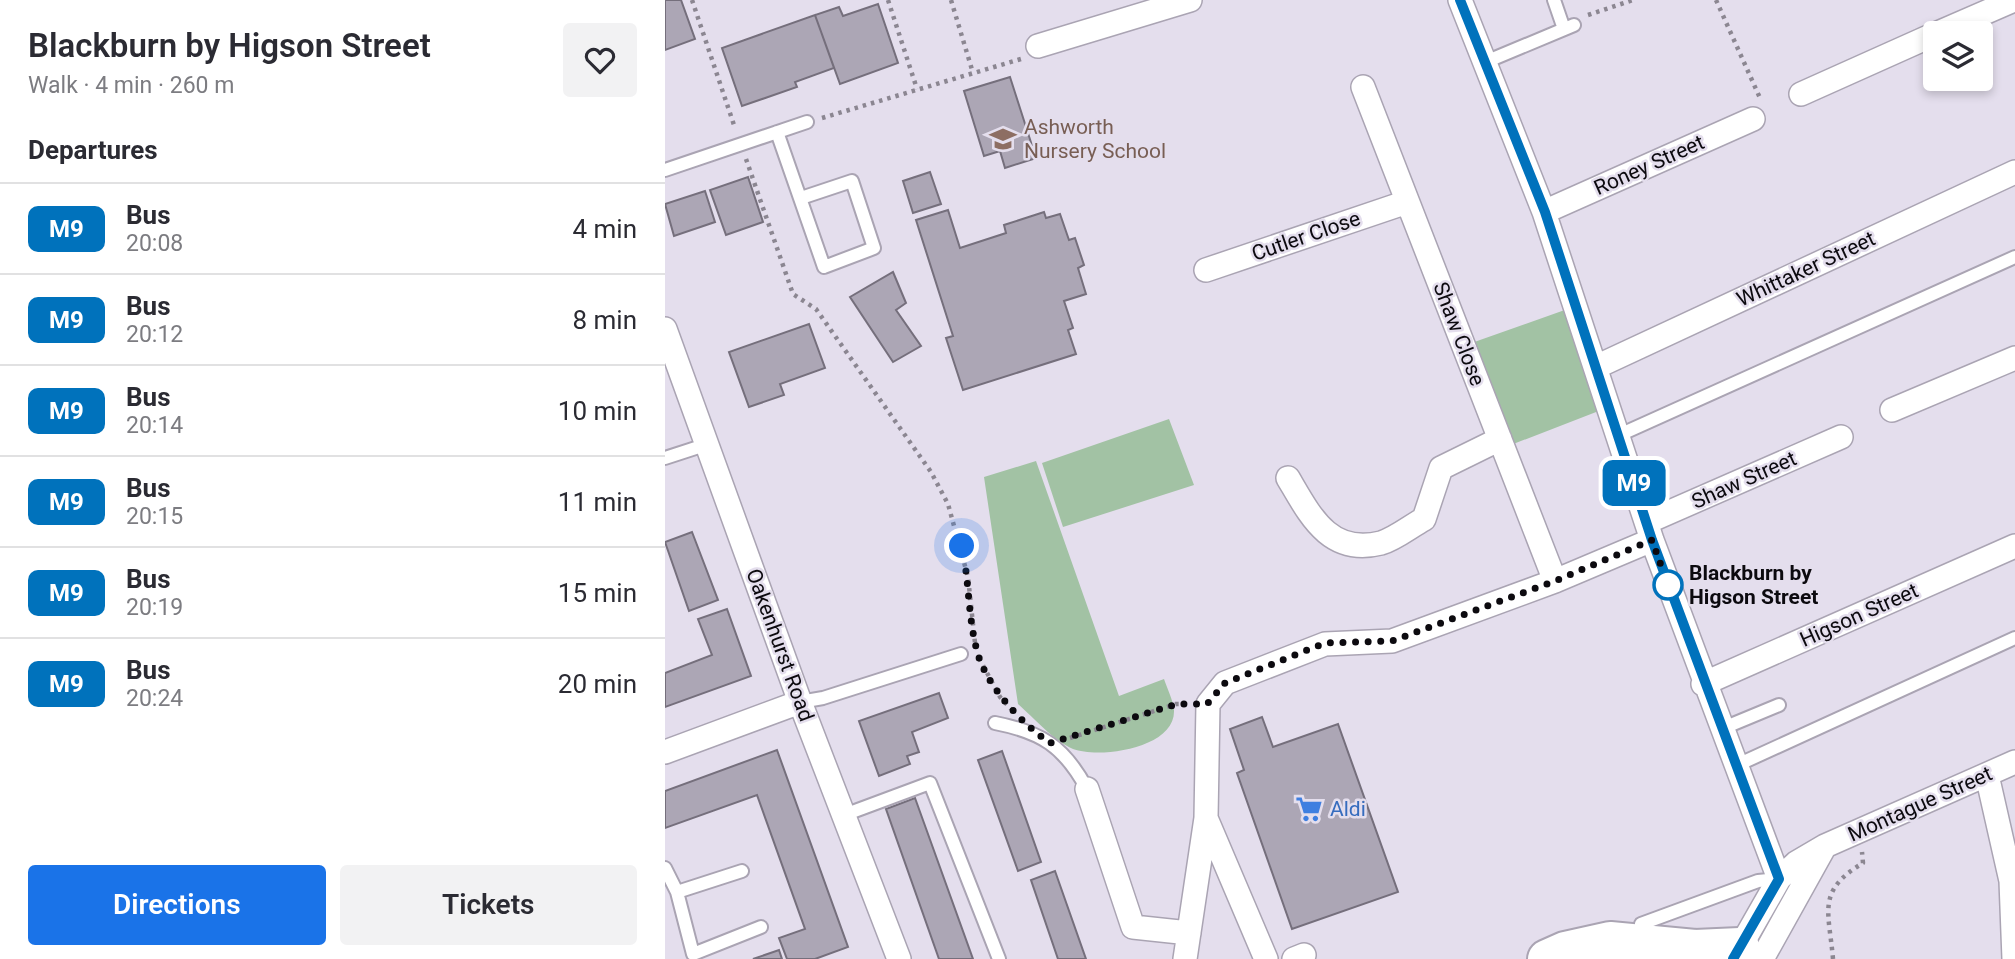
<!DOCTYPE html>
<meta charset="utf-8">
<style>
:root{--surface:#fff;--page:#f2f2f3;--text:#2b2b33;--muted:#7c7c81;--line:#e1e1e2;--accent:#1a73e8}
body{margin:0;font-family:Roboto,sans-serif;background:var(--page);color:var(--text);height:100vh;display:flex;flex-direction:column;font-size:26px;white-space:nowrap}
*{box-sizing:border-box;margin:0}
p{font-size:23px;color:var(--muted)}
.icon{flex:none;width:38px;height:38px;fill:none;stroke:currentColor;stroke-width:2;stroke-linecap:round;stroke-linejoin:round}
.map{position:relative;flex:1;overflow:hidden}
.side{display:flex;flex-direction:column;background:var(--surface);width:665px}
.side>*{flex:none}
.badge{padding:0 14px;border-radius:10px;font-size:24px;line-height:46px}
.buttons{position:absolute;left:1258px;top:21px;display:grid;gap:14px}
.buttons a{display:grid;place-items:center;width:70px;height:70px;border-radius:7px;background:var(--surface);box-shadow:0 4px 10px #0003;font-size:35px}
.you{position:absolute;width:35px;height:35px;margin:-18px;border:5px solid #fff;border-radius:50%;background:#1a73e8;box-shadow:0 0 0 10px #1a73e833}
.map>.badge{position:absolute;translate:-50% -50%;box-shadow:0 0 0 4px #fff}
h2{padding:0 28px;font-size:26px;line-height:63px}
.round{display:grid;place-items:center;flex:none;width:74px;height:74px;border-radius:7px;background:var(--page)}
.head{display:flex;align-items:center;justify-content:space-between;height:119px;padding:0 28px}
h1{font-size:33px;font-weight:600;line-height:52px}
.cta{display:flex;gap:14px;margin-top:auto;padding:14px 28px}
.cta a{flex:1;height:80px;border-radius:7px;background:var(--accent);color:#fff;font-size:28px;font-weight:600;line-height:80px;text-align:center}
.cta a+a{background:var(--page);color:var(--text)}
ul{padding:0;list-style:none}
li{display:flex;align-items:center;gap:21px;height:91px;padding:0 28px;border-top:2px solid var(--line)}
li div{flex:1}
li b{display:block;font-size:26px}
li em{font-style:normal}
li .badge{min-width:77px;font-weight:700;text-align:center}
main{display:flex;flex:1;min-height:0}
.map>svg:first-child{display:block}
</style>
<main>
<section class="side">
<div class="head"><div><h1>Blackburn by Higson Street</h1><p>Walk · 4 min · 260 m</p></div><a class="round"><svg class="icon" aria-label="heart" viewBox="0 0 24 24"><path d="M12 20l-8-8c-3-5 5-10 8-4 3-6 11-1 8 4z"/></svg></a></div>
<h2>Departures</h2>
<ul>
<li><span class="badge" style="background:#0072bc;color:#fff">M9</span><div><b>Bus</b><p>20:08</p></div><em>4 min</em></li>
<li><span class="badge" style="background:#0072bc;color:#fff">M9</span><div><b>Bus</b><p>20:12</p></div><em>8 min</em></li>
<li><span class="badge" style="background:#0072bc;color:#fff">M9</span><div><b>Bus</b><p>20:14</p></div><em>10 min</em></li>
<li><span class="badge" style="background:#0072bc;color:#fff">M9</span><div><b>Bus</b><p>20:15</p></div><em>11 min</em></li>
<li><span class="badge" style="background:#0072bc;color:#fff">M9</span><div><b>Bus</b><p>20:19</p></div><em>15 min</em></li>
<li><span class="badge" style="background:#0072bc;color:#fff">M9</span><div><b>Bus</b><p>20:24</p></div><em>20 min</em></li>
</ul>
<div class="cta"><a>Directions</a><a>Tickets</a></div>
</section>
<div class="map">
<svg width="1350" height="959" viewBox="0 0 1350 959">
<rect width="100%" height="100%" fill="#e4deed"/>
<path fill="#a2c2a4" d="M911 306 944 407 838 448 798 346Z
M504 419 529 485 398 527 377 463Z
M371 461 454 696 499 679C502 688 508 700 509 710 511 748 435 759 408 749 389 741 369 718 353 704L319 477Z"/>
<path fill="#aca6b5" stroke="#756f7c" stroke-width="2" d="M0 0H16L30 39 0 50Z
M213 4 233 63 175 84 150 15 174 7 178 16Z
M150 15 169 68 130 82 132 87 77 106 57 48Z
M345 77 371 158 340 168 335 151 319 156 299 91Z
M265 172 276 204 248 213 238 181Z
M83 177 98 222 61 235 45 190Z
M40 191 50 222 9 236 0 204Z
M283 210 295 248 341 233 339 225 379 212 381 218 395 214 404 240 410 238 419 265 413 268 421 294 399 301 408 328 403 330 411 354 298 390 281 338 288 336 251 220Z
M228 272 241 303 231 310 256 346 228 362 185 297Z
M144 324 160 368 115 384 119 395 84 407 64 352Z
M27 532 53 600 24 611 0 542Z
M62 609 86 676 0 707V673L47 655 33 619Z
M274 693 283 718 247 732 254 752 242 756 245 764 214 776 194 721Z
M597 717 608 747 673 724 733 892 627 929 572 773 579 770 565 729Z
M112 750 183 947 150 959H122L114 938 140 929 92 795 0 828V791Z
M337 751 376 862 353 871 313 760Z
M250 798 308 959H274L221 809Z
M390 871 421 959H393L366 880Z
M114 950 117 959H88Z"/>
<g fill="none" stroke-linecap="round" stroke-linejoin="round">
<g stroke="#aaa4b3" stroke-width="16">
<path id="service" d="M889 0 899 29
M818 63 909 25
M112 132 159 267 209 248 187 181 136 198
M0 170 142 122
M952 436 1350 257
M0 458 43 444
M135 702 158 698 296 654
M330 723C376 732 399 746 422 789
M1056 729 1114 705
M1070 766 1350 638
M179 815 265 783 334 959
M0 868 12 892 28 954 96 927
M12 892 77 871
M976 924 1093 881 1114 879"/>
</g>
<g stroke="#aaa4b3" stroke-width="26">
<path id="minor" d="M795 0 879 212 987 540 1114 879
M1273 33 1349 0
M373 46 525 0
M698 87 890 581
M1136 94 1270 34
M879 212 1088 119
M541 270 742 202
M0 329 135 702 234 959
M931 367 1350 172
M1227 410 1350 358
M623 478C645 515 664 556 716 543 730 539 746 526 759 519L776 468 835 439
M982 522 1176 437
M1038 684 1350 546
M0 752 135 702
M1322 775 1346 881 1349 959
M422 789 468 927 524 933
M541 818 601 959
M1070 956 1114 879 1131 863 1160 846 1350 762
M520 959 541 818 543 704 560 683 660 644 727 641 890 581 987 540
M629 959 639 955
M1097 959 1160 846"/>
</g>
<g stroke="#aaa4b3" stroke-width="42">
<path id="trunk" d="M882 959 900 951 945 941 1030 949 1075 947"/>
</g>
<path stroke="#8b8691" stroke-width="4.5" stroke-dasharray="3.5 5" stroke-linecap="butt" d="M27 0 70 128
M223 0 252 89
M286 0 308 73
M1051 0 1095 98
M923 15 968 0
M157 118 356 59
M81 159 128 294 151 309 266 472 283 504 303 577 310 643
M314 658 335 697 346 709
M405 738 511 704H521
M1168 959C1164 911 1151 891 1198 863L1197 852"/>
<use href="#service" stroke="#fff" stroke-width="12"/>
<use href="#minor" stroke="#fff" stroke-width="23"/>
<use href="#trunk" stroke="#fff" stroke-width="38"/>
</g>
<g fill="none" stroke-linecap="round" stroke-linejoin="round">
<g stroke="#fff" stroke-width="16">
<path id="line" d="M795 0 880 212 987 540 1114 879 1068 959"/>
</g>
<use href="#line" stroke="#0072bc" stroke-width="10"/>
<path stroke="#0c0a0f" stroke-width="7" stroke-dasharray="0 12.6" d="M297 546C304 580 303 614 311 647 319 684 355 722 385 743L512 704H542L560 683 660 643 727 641 890 581 987 540 1004 588 1003 585"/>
</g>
<defs>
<g id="school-bare" transform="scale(2.1)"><path d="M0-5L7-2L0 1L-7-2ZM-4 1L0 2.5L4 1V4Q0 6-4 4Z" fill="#8d6e63" stroke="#e4deed" stroke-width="2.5" paint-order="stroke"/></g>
<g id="supermarket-bare" transform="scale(2.1)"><path d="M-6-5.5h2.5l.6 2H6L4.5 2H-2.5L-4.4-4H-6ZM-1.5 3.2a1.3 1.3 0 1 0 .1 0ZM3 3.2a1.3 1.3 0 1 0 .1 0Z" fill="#3f7fe0" stroke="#e4deed" stroke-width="2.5" paint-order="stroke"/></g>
</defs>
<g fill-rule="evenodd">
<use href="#school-bare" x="338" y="139"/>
<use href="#supermarket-bare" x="644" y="809"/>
</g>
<circle fill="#fff" stroke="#0072bc" stroke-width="3.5" cx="1003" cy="585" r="14"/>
<g text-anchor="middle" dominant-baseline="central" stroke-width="5" stroke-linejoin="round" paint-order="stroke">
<g font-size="21" fill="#785e54" stroke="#e4deed" text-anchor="start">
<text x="359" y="127">Ashworth<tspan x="359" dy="24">Nursery School</tspan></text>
</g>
<g font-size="21" fill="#0c0a0f" stroke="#e4deed">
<text transform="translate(984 165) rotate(-24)">Roney Street</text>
<text transform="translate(641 236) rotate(-19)">Cutler Close</text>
<text transform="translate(1141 269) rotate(-25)">Whittaker Street</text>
<text transform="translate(794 334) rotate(69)">Shaw Close</text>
<text transform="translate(1079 480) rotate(-24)">Shaw Street</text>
<text transform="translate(1194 615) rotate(-24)">Higson Street</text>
<text transform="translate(115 645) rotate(70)">Oakenhurst Road</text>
<text transform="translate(1255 804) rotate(-24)">Montague Street</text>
</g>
<g font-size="21" font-weight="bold" fill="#0c0a0f" stroke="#e4deed" text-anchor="start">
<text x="1024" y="573">Blackburn by<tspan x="1024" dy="24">Higson Street</tspan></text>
</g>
<g font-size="21" fill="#366cbe" stroke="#e4deed" text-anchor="start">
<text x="665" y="809">Aldi</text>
</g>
</g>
</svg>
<div class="buttons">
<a><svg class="icon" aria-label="layers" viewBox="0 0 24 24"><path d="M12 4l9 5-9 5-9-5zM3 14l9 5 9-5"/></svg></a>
</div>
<div class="you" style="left:297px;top:546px"></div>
<b class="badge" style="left:969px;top:483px;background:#0072bc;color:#fff">M9</b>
</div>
</main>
